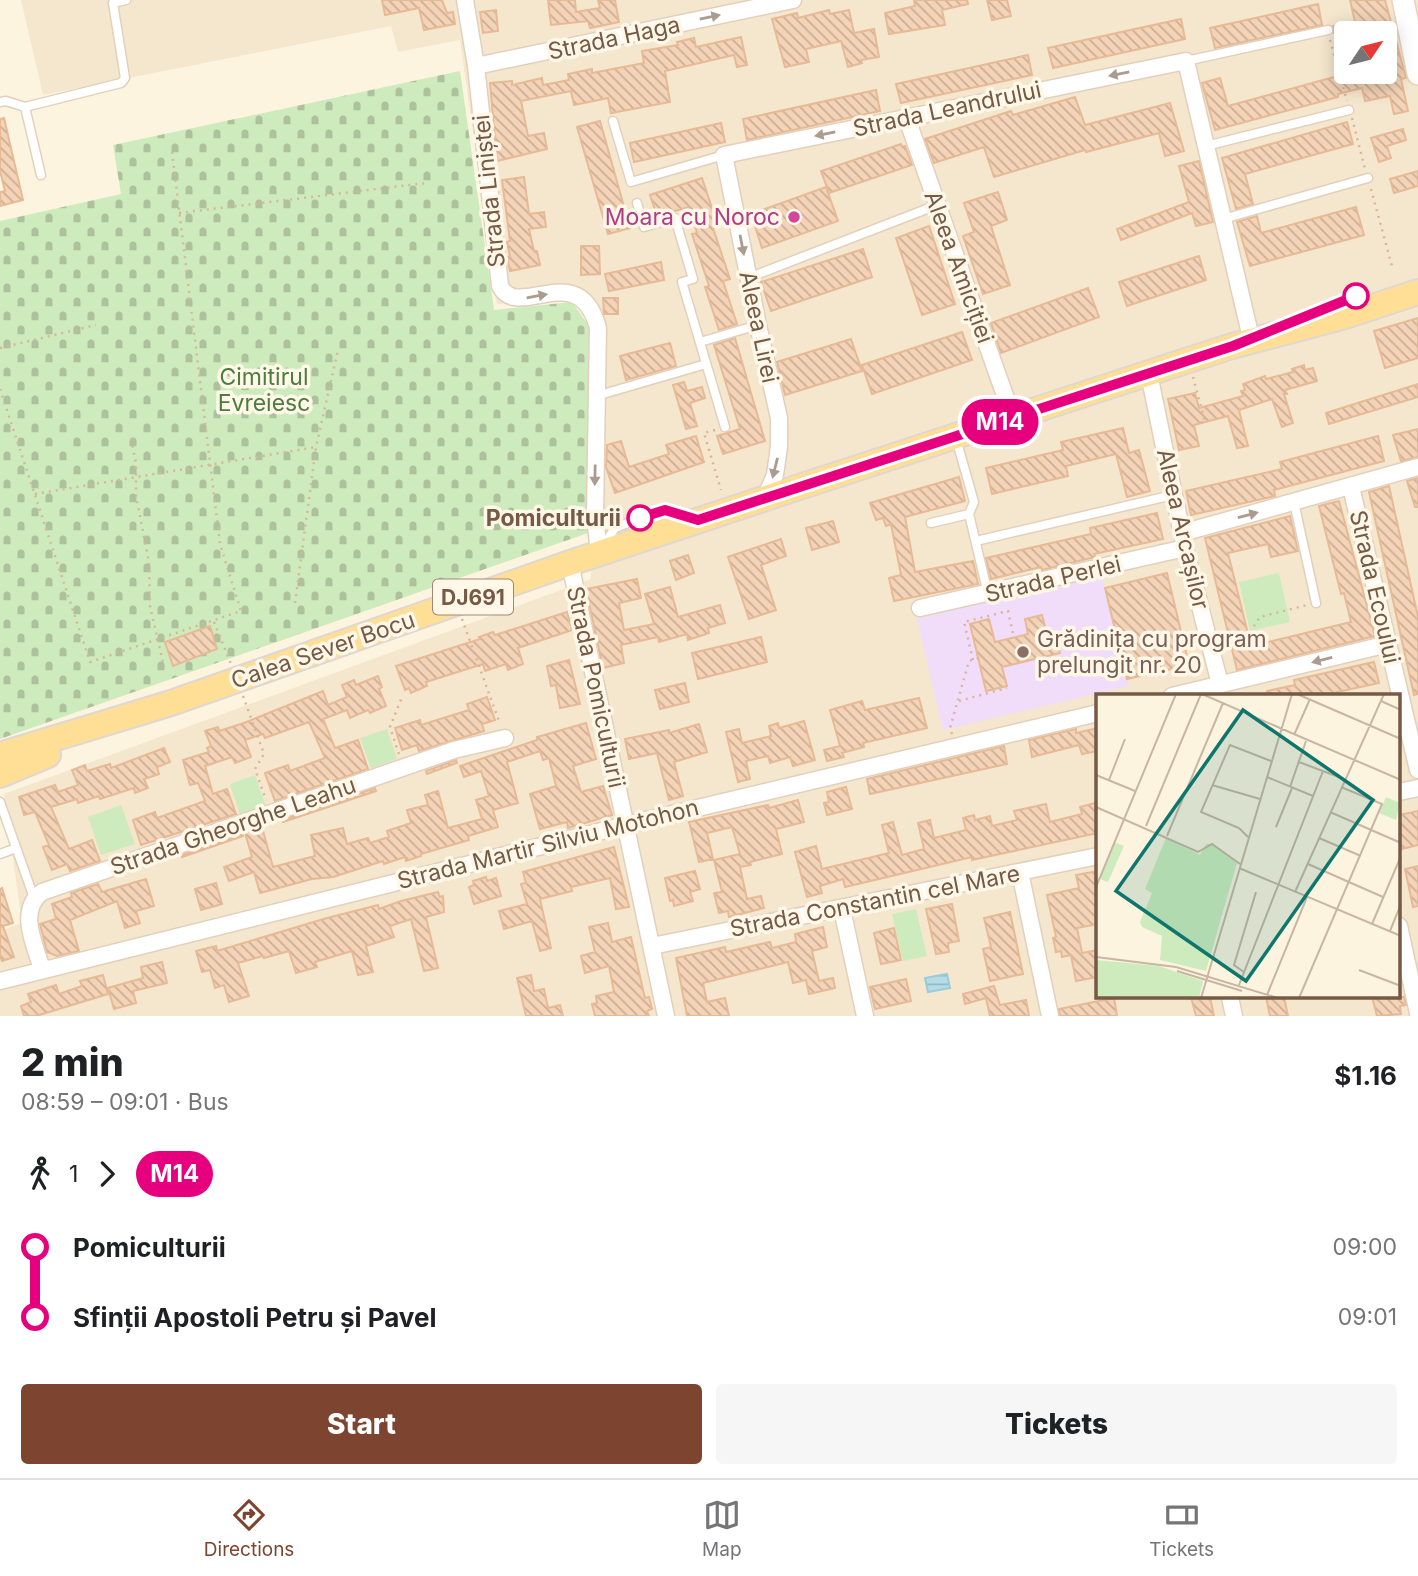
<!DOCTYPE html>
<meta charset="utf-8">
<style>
:root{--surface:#fff;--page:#f6f6f6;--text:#202124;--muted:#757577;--line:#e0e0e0;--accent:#7d4530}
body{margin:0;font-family:Inter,sans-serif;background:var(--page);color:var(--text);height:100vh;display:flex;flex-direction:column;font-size:26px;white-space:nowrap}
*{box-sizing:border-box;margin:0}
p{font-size:23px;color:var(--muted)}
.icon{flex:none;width:38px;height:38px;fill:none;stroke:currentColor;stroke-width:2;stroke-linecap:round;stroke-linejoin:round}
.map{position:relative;height:1016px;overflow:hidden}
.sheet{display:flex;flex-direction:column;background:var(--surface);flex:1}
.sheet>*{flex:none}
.badge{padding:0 14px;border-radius:23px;font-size:24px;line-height:46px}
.needle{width:46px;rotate:55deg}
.tools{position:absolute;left:1334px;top:21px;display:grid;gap:14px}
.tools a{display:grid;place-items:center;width:63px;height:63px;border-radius:7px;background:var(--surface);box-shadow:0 4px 18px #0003;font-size:35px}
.map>.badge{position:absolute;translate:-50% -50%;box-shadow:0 0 0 4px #fff}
.legs{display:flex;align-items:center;gap:10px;height:77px;padding:0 21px;font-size:23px}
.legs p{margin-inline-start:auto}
.headline{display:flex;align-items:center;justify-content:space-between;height:119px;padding:0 21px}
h1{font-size:38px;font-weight:800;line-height:52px}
.button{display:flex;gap:14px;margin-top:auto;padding:14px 21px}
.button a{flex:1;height:80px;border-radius:7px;background:var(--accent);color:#fff;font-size:28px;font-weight:800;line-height:80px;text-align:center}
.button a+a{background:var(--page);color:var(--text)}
ul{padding:0 21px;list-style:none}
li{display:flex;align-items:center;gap:24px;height:70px;font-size:26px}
li i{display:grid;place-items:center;width:10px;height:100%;margin:0 9px;background:currentColor}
li i::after{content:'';width:18px;height:18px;margin:-9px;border:5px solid;border-radius:50%;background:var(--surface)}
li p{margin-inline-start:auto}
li:first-child i{background:linear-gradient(#0000 50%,currentColor 0)}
li:last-child i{background:linear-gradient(currentColor 50%,#0000 0)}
.tab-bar{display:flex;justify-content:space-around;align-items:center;height:98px;border-top:2px solid var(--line);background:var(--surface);font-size:19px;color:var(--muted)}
.tab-bar a{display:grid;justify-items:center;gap:4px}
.tab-bar .active{color:var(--accent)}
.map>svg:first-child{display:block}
</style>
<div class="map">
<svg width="1418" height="1016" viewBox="0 0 1418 1016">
<defs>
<pattern id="cemetery-stones" width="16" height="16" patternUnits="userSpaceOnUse" patternTransform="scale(1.75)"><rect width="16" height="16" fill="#ceebbe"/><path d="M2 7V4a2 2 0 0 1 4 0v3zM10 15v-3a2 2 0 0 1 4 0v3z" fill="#acc19c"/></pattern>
<pattern id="water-rules" width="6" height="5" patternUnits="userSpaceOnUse" patternTransform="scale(1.75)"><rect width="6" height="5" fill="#b4dde7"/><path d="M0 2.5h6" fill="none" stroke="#97b6bd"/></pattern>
<pattern id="building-back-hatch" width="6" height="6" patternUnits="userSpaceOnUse" patternTransform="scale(1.75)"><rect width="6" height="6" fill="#f4d3b6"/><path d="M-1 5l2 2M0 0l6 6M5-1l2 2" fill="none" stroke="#caae96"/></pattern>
</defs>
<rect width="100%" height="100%" fill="#fdf4e0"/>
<path fill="#f5e6ce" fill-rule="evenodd" d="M21 0H1418V1016H0V931L22 923 4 794 591 579 595 330 574 298 497 304 460 40 398 52 391 26 43 95ZM1346 33H1384V72H1346ZM1098 696H1399V997H1098Z"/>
<path fill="#f1ddf9" d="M1102 576 1129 686 943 730 917 618Z"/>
<path fill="url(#cemetery-stones)" d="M460 71 494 310 572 302 592 330 591 532 0 739V221L121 194 113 145Z"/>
<path fill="#ceebbe" d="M1279 573 1290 622 1250 631 1239 582Z
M387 729 397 759 371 768 360 738Z
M255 775 267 809 241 818 230 784Z
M121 805 135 844 101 855 88 817Z
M916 909 927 956 903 961 892 914Z"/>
<path fill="url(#water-rules)" stroke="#9accda" stroke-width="2" d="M947 974 950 988 928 992 925 978Z"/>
<path fill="url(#building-back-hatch)" stroke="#e7ba96" stroke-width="2" d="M382 0H442L447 13 453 12 455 24 424 30 419 8 385 15Z
M548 0H575L576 12 600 8 598 0H615L619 22 590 28 588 21 551 25Z
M914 0H967L968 4 942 10 945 25 889 34 885 13 915 6Z
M987 0H1007L1011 16 992 20Z
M1350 0H1385L1406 78 1401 79 1408 111 1394 114 1390 96 1365 101 1362 88 1338 94V97L1215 130 1202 83 1220 78 1228 106 1345 74V72H1384V33H1373L1372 31 1334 33 1333 26 1355 22Z
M1318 4 1322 25 1215 48 1210 28Z
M496 10 498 31 483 33 480 12Z
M829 10 830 14 849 10 854 33 874 29 879 57 861 60 862 63 848 67 841 41 806 49 809 62 785 67 772 19 797 13 798 18Z
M1181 19 1185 39 1053 68 1048 48Z
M741 37 747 65 737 67 734 55 665 71 670 102 611 113 608 98 574 105 571 91 521 101 528 136 544 133 547 149 497 161 490 83 512 81V85L542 78 543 85 569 80 568 74 592 69V73L644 63 642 51 678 45 677 42 694 38 696 47Z
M1028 55 1032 75 901 103 896 84Z
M876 90 880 111 747 140 743 119Z
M1075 97 1085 125 1170 103 1184 151 1165 156 1159 133 1086 152 1085 150 994 177 984 147 934 163 925 139 1011 111 1013 115Z
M4 118 23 200 0 206V192L5 191 0 171V119Z
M600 121 630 228 608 234 577 127Z
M1347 122 1353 144 1245 174 1253 204 1236 209 1222 158Z
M721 123 725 142 634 162 630 143Z
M1403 129 1406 140 1387 146 1391 158 1379 162 1371 138Z
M901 144 902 147 905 146 912 165 829 193 821 171Z
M1199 161 1213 222 1196 226 1192 213 1121 240 1117 229 1189 202 1179 166Z
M1418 171V186L1394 193 1390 179Z
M524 177 529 214 544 212 546 227 529 229 534 251H537L540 265 510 271 507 257 510 256 507 242 510 241 502 180Z
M702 178 718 226 713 228 730 279 723 281 737 324 719 330 705 287 709 286 692 234 697 233 689 207 657 216 650 195Z
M826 187 838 221 762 248 751 214Z
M998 192 1007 220 991 226 1010 285 983 294 963 236 974 232 964 203Z
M1356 207 1364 235 1250 266 1237 222 1257 216 1261 233Z
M929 226 955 304 922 315 896 238Z
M581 246H599L600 274 581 275Z
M863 249 872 277 771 311 761 282Z
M1199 256 1206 280 1127 306 1119 282Z
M661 262 664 280 609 291 605 274Z
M1088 288 1099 317 1001 353 991 323Z
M603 298H618V314H604Z
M1418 318V358L1385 368 1374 331Z
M962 332 972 360 872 394 862 365Z
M735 338 765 441 723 454 717 436 740 429 714 345Z
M851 339 862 371 785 395 777 362Z
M670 343 676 366 626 380 620 356Z
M1304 365 1305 370 1313 368 1317 381 1285 390 1287 394H1284L1293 423 1282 427 1272 399 1239 410 1248 446 1237 448 1228 416 1194 425 1199 446 1179 450 1168 399 1195 393 1199 408 1243 396 1241 391 1245 390 1243 384 1265 376 1266 379 1293 372 1292 369Z
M684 382 687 391 702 387 705 398 690 403 697 426 686 429 673 385Z
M1418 384V397L1329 424 1326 413Z
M1123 428 1129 453 1139 450 1150 491 1127 497 1116 454 1066 466 1068 476 992 494 986 468 1063 450 1061 442Z
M1418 429V457L1401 461 1393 435Z
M696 436 704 462 615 493 606 467 607 445 621 441 629 467 669 454 666 445Z
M1378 436 1384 461 1274 490 1275 496 1191 515 1186 491 1282 469 1280 462Z
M959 477 965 501 905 517 915 572 973 561 978 584 894 601 889 578 901 575 891 524 886 526 883 518 876 520 870 503Z
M1418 478V507H1415L1407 481Z
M1389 486 1418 617V694L1414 695 1369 492Z
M1339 501 1375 636 1237 670 1205 538 1290 516 1298 551 1271 557 1268 544 1228 553 1251 646 1351 622 1344 593 1341 594 1319 506Z
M1157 513 1163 539 1094 554 1095 557 1042 570 1041 567 991 579 986 558 1091 534 1090 528Z
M833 521 839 542 812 550 806 528Z
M781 539 786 556 761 565 776 610 749 619 728 557Z
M688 555 694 573 676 580 670 561Z
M1167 573 1189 665 1127 679 1105 588Z
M637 579 641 598 619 603 624 630 654 624 645 594 670 587 678 617 720 605 725 623 708 628 709 633 688 640 687 634 659 642 658 637 621 645 624 663 603 668 586 589Z
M567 612 572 630 518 648 523 664 508 670 506 664 485 671 483 664 426 682 427 686 411 693 409 688 405 690 396 666 480 639 479 637 493 632 495 635Z
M1042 615 1049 642 1056 640 1060 653 1002 667 1007 686 986 691 970 624 989 619 995 642 1028 634 1025 619Z
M210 626 217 649 173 666 165 642Z
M761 637 767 662 698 679 692 653Z
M569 660 580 704 560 708 556 685 551 686 547 666Z
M1374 662 1379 683 1319 696H1267V691L1295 685 1294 680Z
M378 676 382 687 379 689 386 706 370 713 368 710 350 718 347 710 323 719 335 748 358 740 368 769 275 801 265 773 288 765 290 771 325 758 309 722 265 738 263 734 245 740 251 757 235 763 232 757 205 766 213 794 227 789 236 814 141 845 133 820 155 812 157 818 205 801 198 783 190 785 183 760 209 752 207 748 211 746 205 731 218 727 219 731 244 723 323 691 328 705 347 697 342 685 354 680 356 685Z
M685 683 689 702 660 709 655 690Z
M487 697 495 720 482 724 484 731 419 751 417 745 402 750 395 728 420 720 421 725 469 710 467 704Z
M919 698 927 728 863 743 864 747 842 753 844 757 827 761 824 750 840 746 830 710 862 701 865 710Z
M804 721 815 760 793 766 790 757 770 763 768 756 746 761 750 779 738 782 726 732 739 729 742 743 771 736 769 726 778 723 779 728Z
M586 723 596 759 573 766 581 792 603 786 612 815 568 828 567 822 540 829 530 794 556 786 549 758 543 760 540 751 507 762 518 803 493 810 498 827 468 836 469 840 421 854V856L406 861 405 857 384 864 383 861 333 877 312 879 260 893 254 872 229 881 224 867 252 857 245 833 262 827 273 867 315 856 311 835 343 828 347 844 368 838 370 843 389 837 387 831 411 823 407 810 428 805 425 795 438 791 448 828 482 819 476 800 489 796 481 771 464 777 460 766 537 740V737Z
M699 724 707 752 674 762 683 796 669 800 657 753 629 759 625 739 669 730V733Z
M1098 728V751L1082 754 1079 745 1032 757 1029 740 1076 729V733Z
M1004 746 1007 764 870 794 867 779Z
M164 748 170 762 157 767 159 774 144 779 148 788 135 793 134 788 100 799 99 796 78 803 77 799 51 807 69 849 92 840 100 861 70 871 67 864 52 870 43 847 49 845 35 812 24 815 19 797 55 785 58 792 78 785 72 770 85 765 87 771 110 764 111 768Z
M456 760 457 763 427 774 426 771Z
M846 787 852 809 827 815 824 803 829 802 827 792Z
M375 788 376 791 283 822 282 820Z
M798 800 804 822 776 829 782 854 750 862 751 865 740 867 747 899 761 896 764 908 729 917 728 911 719 913 714 893 722 892 714 860 740 854 732 827 707 833 713 859 699 862 689 822 768 805 769 808Z
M1095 803 1098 815V833L972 860V857L845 887 843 879 820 886 822 893 807 897 795 852 816 846 822 869 889 853 882 825 893 822 902 855 924 849 918 823 930 820 934 838 966 830 963 818 974 815 975 820 990 816 992 826 1017 820 1014 811 1046 804 1050 822 1082 814 1080 807Z
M1418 811V845L1402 849 1399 836V815Z
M243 834V836L182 857V855Z
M614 847 629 907 616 909 610 878 571 887 572 891 540 899 551 948 540 951 532 921 504 929 499 911 527 904 521 884 526 883 523 872Z
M1418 866V906L1413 907 1405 869Z
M695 871 700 889 690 892 693 901 674 906 673 900 670 901 665 878Z
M1098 871V924L1077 928 1082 953 1098 950V977L1076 981 1071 955 1062 957 1061 951 1056 952 1053 938 1056 937 1047 895 1079 888 1076 875Z
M486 877 487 881 496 878 501 896 474 904 469 887 474 885 473 881Z
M146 879 154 906 136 911 140 923 125 928 117 901 70 920 79 951 57 956 47 952 40 924 56 919 52 904 72 897 71 893 98 884 102 892Z
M216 883 222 904 201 910 195 889Z
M2 888 13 923 3 926 14 957 2 961 0 956V889Z
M438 892 440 897 443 896 444 912 426 917 438 968 424 971 411 919 390 926 394 937 366 946 373 972 358 975 352 951 315 962 317 967 296 973 289 951 264 958 263 956 238 963 249 996 229 1002 224 985 215 988 210 970 202 972 196 951 216 946 217 951 327 918 378 905 379 909 401 901Z
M952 904 959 941 948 943 949 952 936 954 926 909Z
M1010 912 1023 974 990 981 983 949 991 947 984 918Z
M608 923 612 942 631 937 644 994 645 998 649 997 652 1009 647 1011 649 1016H595L592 1004 597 1003 596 996 614 992 609 966 585 973 581 956 595 952 589 927Z
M823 927 827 947 812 951 819 981 833 978 835 988 809 994 806 980 793 983 788 962 703 983 707 1002 725 998 729 1016H687L676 958 725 947 726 952 770 942 772 948 796 942 795 934Z
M894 928 901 960 881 964 874 933Z
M162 962 167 983 133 991 136 1003 114 1009 108 988 143 978 141 967Z
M103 975 108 994 36 1016H24L21 1006 31 1002 28 994 56 985 59 994 82 986 80 981Z
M531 975 534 991 544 989 548 1008 560 1005 563 1016H526L517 978Z
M906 979 911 1001 875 1009 870 987Z
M994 986 1000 1005 1026 1000 1029 1016H990L986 998 965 1004 963 994Z
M1191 997H1210L1214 1016H1196Z
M1266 997H1284L1288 1016H1270Z
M1372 997H1404L1406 1005 1400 1006 1401 1014 1377 1016Z
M1114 998 1117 1016H1060L1059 1009Z"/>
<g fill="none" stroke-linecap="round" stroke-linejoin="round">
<g stroke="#e2d0bc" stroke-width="11">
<path id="lane" d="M1186 61 1328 30
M0 102 6 101 25 107
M613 121 631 182 724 155
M1206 146 1349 110
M41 175 25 107 121 83 125 78 113 3 126 0
M637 203 644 227 675 218 693 279 682 282 725 427
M1223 219 1368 178
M748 278 937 205
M700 342 758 325
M596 396 706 364
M959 449 974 502 969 514
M1294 502 1316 603
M931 523 969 514 988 594
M976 541 1173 495
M605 543 615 528 640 518 665 510 685 516
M0 802 34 898
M0 854 16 848"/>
</g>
<g stroke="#e2d0bc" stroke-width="19">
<path id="street" d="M465 0 476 66 500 286C518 322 579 256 598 328L595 515 599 554
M476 66 793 0
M906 116 1013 418
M1149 374 1185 548 1220 684
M1351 487 1418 770
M765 498 775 475 779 446V418L758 325 724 155 1186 61 1251 338
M1182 533 1418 467
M570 563 666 1016
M920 608 1185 548
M1172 696 1388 644
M1399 792 1418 788
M1020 872 1050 1016
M842 909 865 1016
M1399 926 1418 1013
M652 946 1098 856
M42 969C35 945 17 911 42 892L454 750 505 738
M0 981 626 825 1098 713
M1230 997 1234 1016"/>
</g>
<g stroke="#e9d3bb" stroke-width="24">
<path id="secondary" d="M1403 0 1418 74"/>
</g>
<g stroke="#ded7d3" stroke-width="28">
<path id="primary" d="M0 755 171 703 570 563 787 491 1232 346 1342 317 1418 292
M0 775 48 755"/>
</g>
<path stroke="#d9b69a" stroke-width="2.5" stroke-dasharray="2 5" stroke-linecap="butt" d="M1330 40 1347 101
M1352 118 1365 169
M1371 189 1393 270
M179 213 426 183
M0 348 96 325
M1193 377 1205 422 1198 423
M0 389 90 662 241 611 220 544 172 152
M715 430 704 433 721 490
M131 439 136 463V495L149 563 150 606 164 667
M35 494 316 447
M295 603 316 447 338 350
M462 619 500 724
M214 622 231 664
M1224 640 1248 635 1260 617 1307 605
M973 660 964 622 1008 611 1013 634
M243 696 264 754 255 769 266 800
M959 701 1007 688
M952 734 950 728 969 661 978 658
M399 754 390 727 402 697"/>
<use href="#lane" stroke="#fff" stroke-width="8"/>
<use href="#street" stroke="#fff" stroke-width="16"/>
<use href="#secondary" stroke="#fff" stroke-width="21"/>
<use href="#primary" stroke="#ffde95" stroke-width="24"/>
</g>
<defs><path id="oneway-solid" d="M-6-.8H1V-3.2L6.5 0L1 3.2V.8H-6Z" transform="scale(1.75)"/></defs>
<g fill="#ac9c90">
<use href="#oneway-solid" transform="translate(710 17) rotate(-12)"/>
<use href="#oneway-solid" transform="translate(1119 74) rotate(169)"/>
<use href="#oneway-solid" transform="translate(825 134) rotate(168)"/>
<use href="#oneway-solid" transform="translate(742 245) rotate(79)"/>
<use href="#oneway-solid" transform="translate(537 296) rotate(-10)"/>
<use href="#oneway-solid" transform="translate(775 468) rotate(104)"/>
<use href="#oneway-solid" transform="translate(595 475) rotate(91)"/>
<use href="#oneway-solid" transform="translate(1248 515) rotate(-15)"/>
<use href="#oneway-solid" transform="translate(1322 660) rotate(166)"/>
</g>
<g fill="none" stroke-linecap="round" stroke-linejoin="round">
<g stroke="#fff" stroke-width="16">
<path id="line-1" d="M640 518 665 510 698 520 1233 346 1356 296"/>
</g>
<use href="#line-1" stroke="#e6007e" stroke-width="10"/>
</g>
<circle fill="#d1479c" stroke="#fff7e7" stroke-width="2.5" cx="794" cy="217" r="7"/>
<g fill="#fff" stroke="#e6007e" stroke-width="3.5">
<circle cx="1356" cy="296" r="12"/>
<circle cx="640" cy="518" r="12"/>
</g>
<circle fill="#8d6e63" stroke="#fff7e7" stroke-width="2.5" cx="1023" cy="652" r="7"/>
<g text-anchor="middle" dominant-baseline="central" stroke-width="7" stroke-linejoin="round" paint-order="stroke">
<rect fill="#fff7e7" stroke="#9e8976" stroke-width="2" x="433" y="579.5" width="80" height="35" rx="5"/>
<g font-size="21" font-weight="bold" fill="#755a46">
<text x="473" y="597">DJ691</text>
</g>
<g font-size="23" fill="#755a46" stroke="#fff7e7">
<text transform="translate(614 38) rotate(-12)">Strada Haga</text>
<text transform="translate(947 109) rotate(-12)">Strada Leandrului</text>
<text transform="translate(489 191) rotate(-96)">Strada Liniștei</text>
<text transform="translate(959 267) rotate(70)">Aleea Amiciției</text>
<text transform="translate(759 327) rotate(78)">Aleea Lirei</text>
<text transform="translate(1183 529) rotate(77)">Aleea Arcașilor</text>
<text transform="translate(1053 579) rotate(-13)">Strada Perlei</text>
<text transform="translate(1375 587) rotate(77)">Strada Ecoului</text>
<text transform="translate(323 650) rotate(-19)">Calea Sever Bocu</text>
<text transform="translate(596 687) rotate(78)">Strada Pomiculturii</text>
<text transform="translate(233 826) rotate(-19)">Strada Gheorghe Leahu</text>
<text transform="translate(548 844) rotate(-14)">Strada Martir Silviu Motohon</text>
<text transform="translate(875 901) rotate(-11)">Strada Constantin cel Mare</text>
</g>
<g font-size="23" fill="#b23c85" stroke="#fff7e7" text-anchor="end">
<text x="780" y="217">Moara cu Noroc</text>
</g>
<g font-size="23" fill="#4c7c3e" stroke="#fff7e7">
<text x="264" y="377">Cimitirul<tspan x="264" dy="26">Evreiesc</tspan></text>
</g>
<g font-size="23" font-weight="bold" fill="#755a46" stroke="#fff7e7" text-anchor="end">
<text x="621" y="518">Pomiculturii</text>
</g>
<g font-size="23" fill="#785e54" stroke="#fff7e7" text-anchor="start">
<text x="1037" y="639">Grădinița cu program<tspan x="1037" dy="26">prelungit nr. 20</tspan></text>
</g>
</g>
<g transform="translate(1096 694)">
<rect width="304" height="304" fill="#fdf4e0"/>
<path d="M18 148 28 152 12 188 4 185Z" fill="#ceebbe"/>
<path d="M70 144 104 161 110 150H115L141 169 110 277 64 266 66 242 46 233 44 228 56 199 49 195ZM0 266 63 272 107 287 103 304H0Z" fill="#ceebbe"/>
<path d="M290 103 304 109 300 126 283 119Z" fill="#ceebbe"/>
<path fill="none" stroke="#c7b6a2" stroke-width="2" d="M106 0 184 34M201 0 305 45M285 7 305 16M184 34 305 86M198 41 214 5M203 68 248 85M0 81 39 97M171 83 217 102M13 86 29 45M116 91 164 105M194 93 210 47M0 113 102 158 116 150 144 170M234 118 305 149M50 132 105 0M180 133 196 94M71 142 127 9M152 143 143 134 105 118 134 51 175 67M223 144 265 162M212 170 287 203M143 174 305 242M0 193 80 0M199 198 288 0M276 230 305 162M294 237 305 210M0 263 80 273 182 304M263 276 305 292M81 277 146 297M148 278 138 271 160 198M143 291 227 77M171 301 211 203M105 304 196 0M203 304 286 110 245 93"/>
<path fill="#0f766e" fill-opacity="0.15" stroke="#0f766e" stroke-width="3.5" d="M147 16 277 106 150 287 20 197Z"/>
<rect width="304" height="304" fill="none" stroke="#755a46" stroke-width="3.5"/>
</g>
</svg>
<div class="tools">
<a><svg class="needle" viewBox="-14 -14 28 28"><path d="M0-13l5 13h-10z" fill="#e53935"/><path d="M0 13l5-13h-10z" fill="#757577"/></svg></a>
</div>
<b class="badge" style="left:1000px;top:422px;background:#e6007e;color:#fff">M14</b>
</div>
<section class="sheet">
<div class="headline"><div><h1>2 min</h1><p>08:59 – 09:01 · Bus</p></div><b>$1.16</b></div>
<div class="legs"><svg class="icon" aria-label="walk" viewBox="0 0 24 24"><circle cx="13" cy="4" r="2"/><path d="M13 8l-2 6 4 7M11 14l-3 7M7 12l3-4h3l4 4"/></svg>1<svg class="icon" aria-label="forward" viewBox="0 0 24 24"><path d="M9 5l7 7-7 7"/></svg><b class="badge" style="background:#e6007e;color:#fff">M14</b></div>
<ul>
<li><i style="color:#e6007e"></i><b>Pomiculturii</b><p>09:00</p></li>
<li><i style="color:#e6007e"></i><b>Sfinții Apostoli Petru și Pavel</b><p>09:01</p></li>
</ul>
<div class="button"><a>Start</a><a>Tickets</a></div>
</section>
<nav class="tab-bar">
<a class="active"><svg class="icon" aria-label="directions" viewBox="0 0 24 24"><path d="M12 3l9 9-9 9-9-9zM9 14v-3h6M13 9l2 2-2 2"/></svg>Directions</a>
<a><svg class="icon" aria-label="map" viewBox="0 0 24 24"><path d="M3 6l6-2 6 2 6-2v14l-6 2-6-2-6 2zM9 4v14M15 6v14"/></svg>Map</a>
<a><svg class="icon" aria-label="tickets" viewBox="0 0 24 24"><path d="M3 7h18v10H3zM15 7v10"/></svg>Tickets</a>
</nav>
